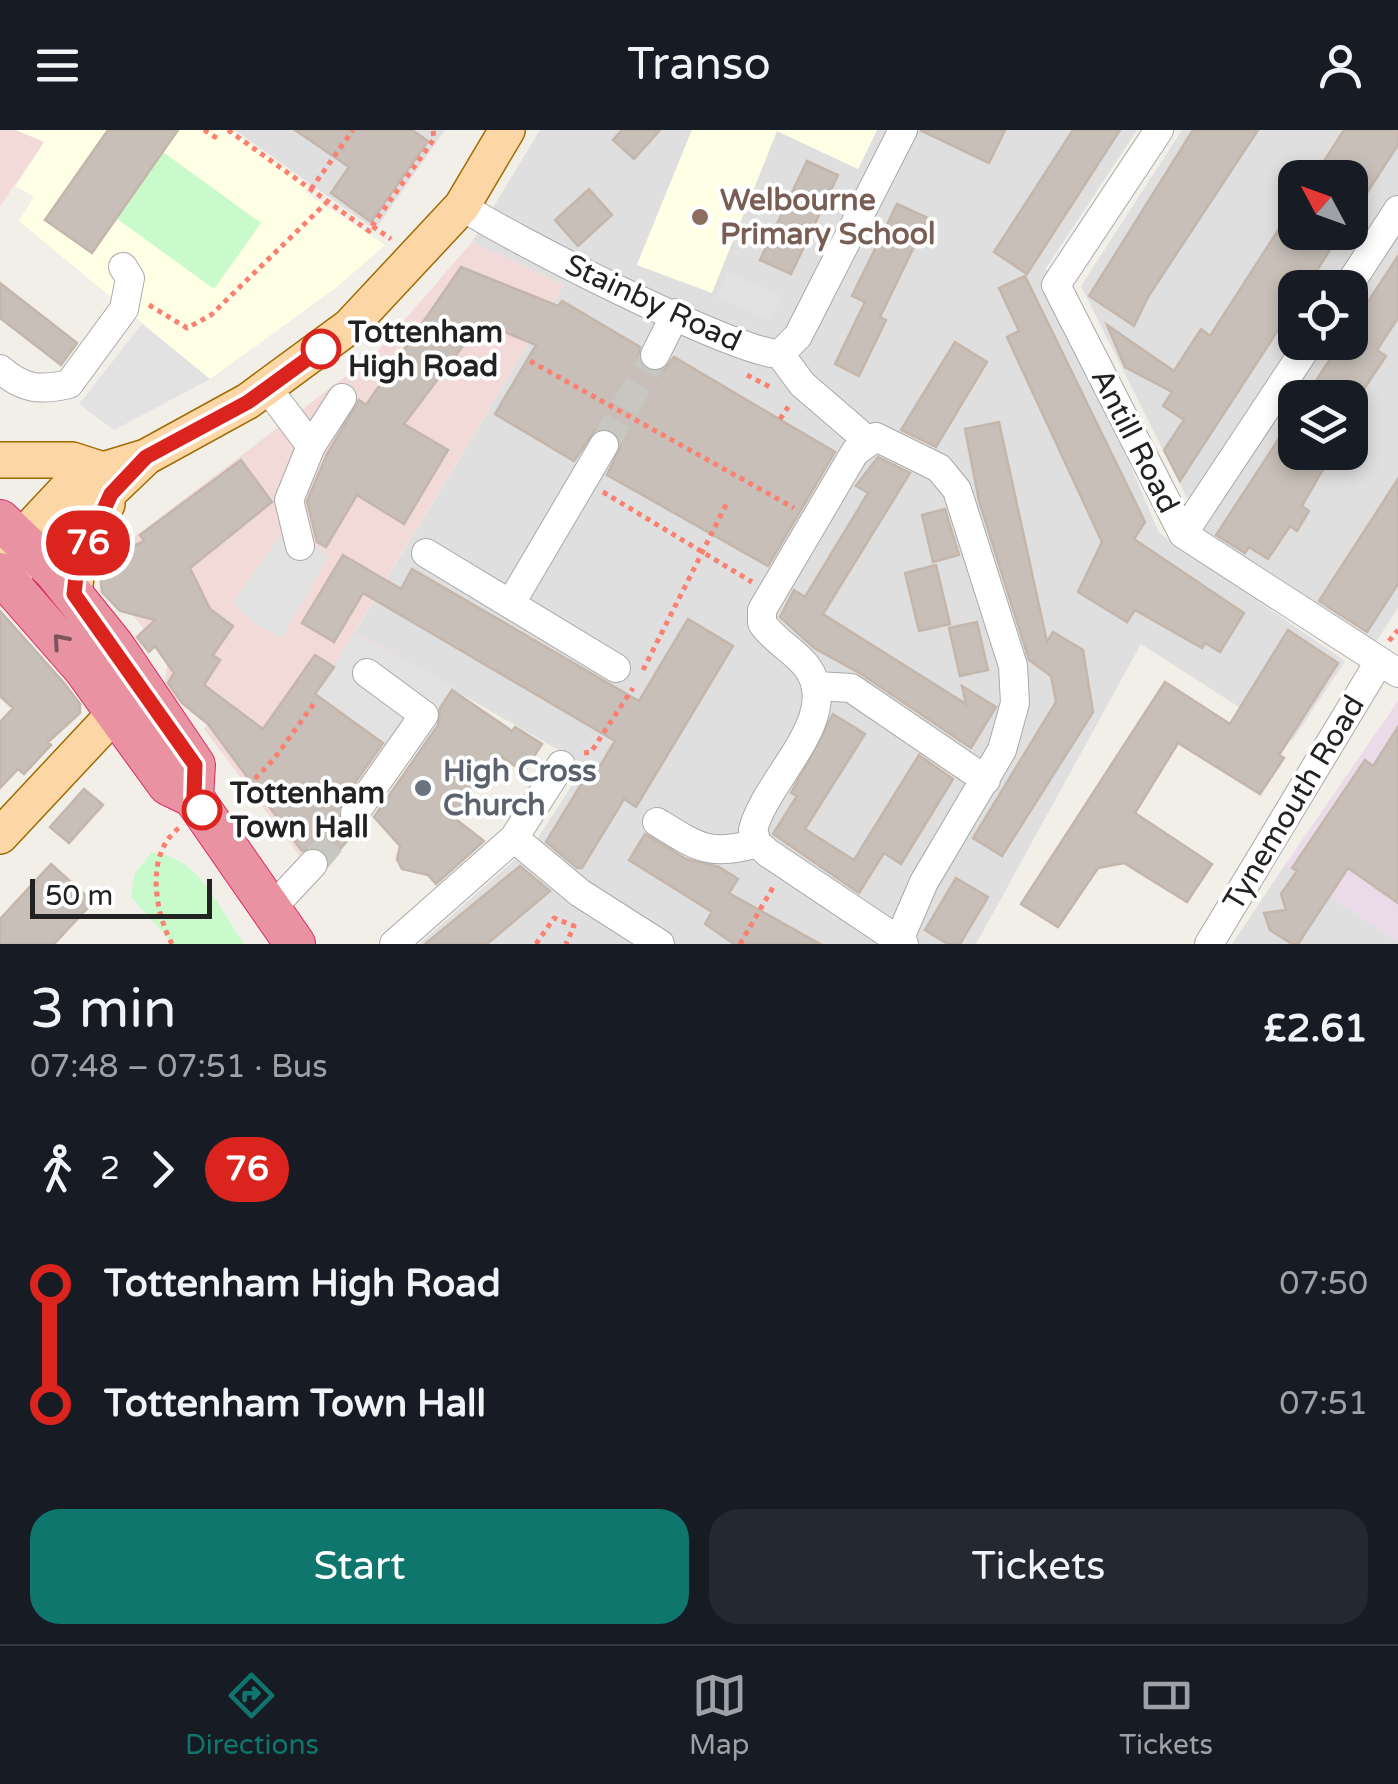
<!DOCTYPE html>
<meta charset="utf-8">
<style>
:root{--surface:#171b24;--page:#242831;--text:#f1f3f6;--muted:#9ea1a6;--line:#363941;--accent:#0f766e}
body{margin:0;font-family:"Varela Round",sans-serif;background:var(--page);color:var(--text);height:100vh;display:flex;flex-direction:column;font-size:38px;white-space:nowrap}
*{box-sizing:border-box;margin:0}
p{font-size:32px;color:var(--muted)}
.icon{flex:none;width:55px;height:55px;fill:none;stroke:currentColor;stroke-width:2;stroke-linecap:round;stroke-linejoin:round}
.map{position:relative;height:814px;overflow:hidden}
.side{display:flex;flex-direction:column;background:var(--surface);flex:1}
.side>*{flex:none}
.badge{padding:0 20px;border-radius:32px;font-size:35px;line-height:65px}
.needle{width:65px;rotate:311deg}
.controls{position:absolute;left:1278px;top:30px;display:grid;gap:20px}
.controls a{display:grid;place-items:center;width:90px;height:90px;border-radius:20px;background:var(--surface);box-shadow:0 5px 15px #0003;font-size:50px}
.scale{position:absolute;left:30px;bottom:25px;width:182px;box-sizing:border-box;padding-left:10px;border:5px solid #222;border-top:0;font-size:28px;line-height:35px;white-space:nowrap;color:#222;-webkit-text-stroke:8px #fff;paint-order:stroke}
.map>.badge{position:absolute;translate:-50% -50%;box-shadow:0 0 0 5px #fff}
.legs{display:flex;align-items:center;gap:15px;height:110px;padding:0 30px;font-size:32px}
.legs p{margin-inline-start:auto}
.overview{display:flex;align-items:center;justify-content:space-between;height:170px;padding:0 30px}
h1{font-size:55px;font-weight:600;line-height:75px}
.action{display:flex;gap:20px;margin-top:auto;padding:20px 30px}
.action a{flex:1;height:115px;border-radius:30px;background:var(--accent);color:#fff;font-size:40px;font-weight:600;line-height:115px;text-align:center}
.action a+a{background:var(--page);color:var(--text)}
ul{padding:0 30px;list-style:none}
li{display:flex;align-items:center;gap:35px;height:120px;font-size:38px}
li i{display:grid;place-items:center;width:15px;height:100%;margin:0 12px;background:currentColor}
li i::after{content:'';width:25px;height:25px;margin:-12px;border:8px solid;border-radius:50%;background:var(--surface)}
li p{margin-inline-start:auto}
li:first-child i{background:linear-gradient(#0000 50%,currentColor 0)}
li:last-child i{background:linear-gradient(currentColor 50%,#0000 0)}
header{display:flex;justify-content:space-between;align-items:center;height:130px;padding:0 30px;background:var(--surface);font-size:45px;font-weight:600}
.tab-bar{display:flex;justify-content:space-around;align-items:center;height:140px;border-top:2px solid var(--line);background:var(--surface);font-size:28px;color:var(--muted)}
.tab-bar a{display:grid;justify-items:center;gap:5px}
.tab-bar .selected{color:var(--accent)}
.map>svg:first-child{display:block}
</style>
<header><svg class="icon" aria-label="menu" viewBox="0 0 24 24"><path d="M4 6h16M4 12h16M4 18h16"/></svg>Transo<svg class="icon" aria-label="person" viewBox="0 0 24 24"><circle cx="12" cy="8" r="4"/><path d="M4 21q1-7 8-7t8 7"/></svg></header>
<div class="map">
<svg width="1398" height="814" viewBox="0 0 1398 814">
<rect width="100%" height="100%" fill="#f2efe9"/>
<path fill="#e0dfdf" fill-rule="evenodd" d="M235 0H445L375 100Z
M540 0H692L637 134 777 1 858 39 877 0H1137L1046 138 1159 403 1345 531 1292 611 1141 514 976 814H419L536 711 585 635 354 503 564 155 472 112Z
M1182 0H1398V478L1376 512 1204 402 1081 156ZM1295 48H1350V102H1295ZM1295 158H1350V212H1295ZM1295 268H1350V322H1295Z
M1285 735 1398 812V814H1232Z"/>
<path fill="#f2dad9" d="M0 0H16L45 11 0 76Z
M472 112 564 155 354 502 454 557 373 679 317 749 204 599 208 594 164 559 167 533 155 517 149 522 137 507 144 500 131 482 109 472 102 462 100 444 105 429 375 224Z"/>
<path fill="#ebdbe8" d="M1398 571V812L1285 735Z"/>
<path fill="#ffffe5" d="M16 0H229L308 55 305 62 385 115 337 157 210 249 19 91 34 67 16 56 44 12Z
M692 0H877L858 39 777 1 712 163 637 135Z"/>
<path fill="#c8facc" d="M163 22 261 93 214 159 116 88Z
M151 723C198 724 219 778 244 814H173L131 767 135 743Z"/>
<path fill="#e2e2e2" d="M727 142 782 166 770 190 718 167Z
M142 194 210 249 114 300 79 274Z
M290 392 328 427 282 508 254 493 232 473Z
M354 503 454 557 406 631 316 563Z"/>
<path fill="#c7bfb8" stroke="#c4b6ab" stroke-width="2.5" d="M108 0H178L92 123 45 90Z
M295 0H412L428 11 371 92 331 63 349 37Z
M622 0H660L634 29 613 10Z
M920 0H1005L989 33Z
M1073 0H1120L1027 144 994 122Z
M1193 0H1258L1148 167 1134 196 1089 166Z
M1344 0H1398V15L1350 89V48H1313Z
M807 31 838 45 791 144 760 130Z
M589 59 612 85 578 116 555 90Z
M897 74 928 88 880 187 886 190 859 246 835 234 865 172 852 166Z
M1295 74V102H1341L1306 158H1280L1295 167V174L1180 351 1164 320 1184 290 1163 276 1172 262 1125 237 1107 195 1174 241 1201 199 1210 206Z
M1398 126V188L1377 220 1386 226 1358 268H1305L1341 212H1350V199Z
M461 137 558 176 562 171 640 217 638 227 646 240H664L674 227 835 322 768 436 607 345 621 316 612 300H595L574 331 495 284 536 215 481 192 404 294 448 320 404 394 357 365 326 417 317 412 307 371 327 324 359 270 366 275Z
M1025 146 1145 392 1134 409 1244 483 1220 522 1205 513 1202 518 1135 480 1127 492 1078 462 1102 412 1007 207 1019 201 999 158Z
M0 153 77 213 61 235 0 188Z
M955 212 987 232 936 317 901 300Z
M1295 284V322H1333L1302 376 1309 381 1297 401 1290 396 1268 429 1249 417 1245 423 1216 405Z
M999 292 1047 512 1053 502 1083 520 1093 582 1002 726 973 708 1056 572 1051 546 1029 530 979 371 965 299Z
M878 327 910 343 823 484 966 574 962 556 996 577 971 618 861 544 814 518 780 487 794 460 805 467 868 363 856 356Z
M241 330 272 372 190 438 210 479 233 496 213 525 220 530 204 555 263 599 315 525 334 537 315 564 383 613 340 674V691L356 700 330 731 318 717 302 721 208 594 182 573 168 553 174 543 155 516 149 522 137 507 155 490 120 481 102 462 100 444 105 429 144 411 140 405Z
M1398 349V454L1367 502 1319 471Z
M945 379 959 425 933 432 922 385Z
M343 425 401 459 412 439 639 571 688 489 733 516 636 677 624 669 582 738H577L546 712 588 643 594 646 615 611 363 463 334 512 302 493Z
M936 435 950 494 919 501 905 443Z
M0 481 64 553 80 574V583L48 612 51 615 24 644 18 639 0 658V592L13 578 0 566Z
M977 492 988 540 960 546 949 498Z
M1288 500 1338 533 1279 625 1284 628 1260 664 1178 613 1135 683 1212 734 1187 772 1124 733 1098 738 1058 797 1021 774 1165 552 1230 594Z
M452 560 512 601 515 597 542 614 524 642 500 626 474 657 453 687 484 711 436 754 428 745 402 739 397 729 400 716 374 687 438 595 440 578Z
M833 584 865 604 805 699 854 730 919 625 953 649 901 734 884 723 859 763 773 704 797 666 791 663Z
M1398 597V773L1348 738 1298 814H1292L1270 800 1264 783 1286 780 1281 764 1297 741 1292 738 1365 630 1373 636Z
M84 659 103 675 69 713 50 697Z
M645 704 686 729 719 737 738 749 729 763 820 814H734L705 794 712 782 629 730Z
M51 734 93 772 54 814H0V789Z
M520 736 550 761 487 814H425Z
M956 748 988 767 960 814H948L925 800Z"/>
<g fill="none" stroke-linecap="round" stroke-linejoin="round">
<path stroke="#c8c6c1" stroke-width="28" stroke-dasharray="28 14" stroke-linecap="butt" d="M604 315 655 225
M313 734 355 683"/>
<g stroke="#a9a9a9" stroke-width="30">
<path id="minor" d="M1159 0 1056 155 1183 404 1398 543
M462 76C504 105 739 225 780 224L798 206 903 0
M1347 158 1398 80
M780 224 802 254 867 310
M655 225 676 183
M0 239C23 259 39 261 69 254L124 179 130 148 123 137
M268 259 311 316 342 268
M1183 404 1310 212
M300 416 289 370 311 316
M426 423 616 538
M511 473 604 315
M817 556 851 558 986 650
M355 683 424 585 367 543
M657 692C697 717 710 727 757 713
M514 708 580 763 660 814
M271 779 313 734
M899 810 924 752 1002 620 1015 573 1013 536 957 360 939 338 876 307 855 322 762 480V493C774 511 794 520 807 537 844 587 766 648 753 700L757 713 768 723 904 814
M394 814 514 708 561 635
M1209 814 1379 532"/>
</g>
<g stroke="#a06b00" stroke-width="38">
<path id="major" d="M0 330H72L100 339
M7 433 19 410 77 348 146 327 248 271 350 196 462 76 507 0
M14 438 51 418 145 328
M74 464 77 438 107 374
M0 706 117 581"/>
</g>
<g stroke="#dc2a67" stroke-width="42">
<path id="highway" d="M0 390 54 441 115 517 195 635 193 667
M0 443 83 538 168 655 193 667 295 814"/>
</g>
<path stroke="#fa8072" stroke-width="5" stroke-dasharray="5 5" stroke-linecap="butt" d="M204 0 215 7 214 0
M228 0 369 101 372 96 391 109
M311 59 353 0
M372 96 434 9 433 0
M149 175 187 198 211 185 326 73
M530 231 794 378
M747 245 772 258
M780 289 790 274
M603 362 752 452
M1389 511 1398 500
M643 540 727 373
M584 623 591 622 633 558
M241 663 274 629 315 572
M172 814C154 780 145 723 180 697
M536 814 554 788 574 796 566 814
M740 814 775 754"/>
<use href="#minor" stroke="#fff" stroke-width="28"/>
<use href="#major" stroke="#fcd6a4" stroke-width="35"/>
<use href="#highway" stroke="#e892a2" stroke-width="40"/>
</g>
<defs><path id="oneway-chevron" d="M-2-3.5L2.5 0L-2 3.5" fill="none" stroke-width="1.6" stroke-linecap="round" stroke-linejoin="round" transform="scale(2.5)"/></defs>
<use stroke="#7b545c" href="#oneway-chevron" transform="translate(60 511) rotate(-131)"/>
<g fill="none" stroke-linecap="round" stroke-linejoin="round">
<g stroke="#fff" stroke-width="22">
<path id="line-1" d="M202 680 194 667 195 635 74 464 77 438 111 364 146 327 248 272 321 219"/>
</g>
<use href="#line-1" stroke="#dc241f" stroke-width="15"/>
</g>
<circle fill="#8d6e63" stroke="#fff" stroke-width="4" cx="700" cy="87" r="10"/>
<g fill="#fff" stroke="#dc241f" stroke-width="5">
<circle cx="321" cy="219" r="18"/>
<circle cx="202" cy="680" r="18"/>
</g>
<circle fill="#6b7280" stroke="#fff" stroke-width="4" cx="423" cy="658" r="10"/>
<g text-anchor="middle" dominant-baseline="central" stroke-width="8" stroke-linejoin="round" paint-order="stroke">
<g font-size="30" font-weight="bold" fill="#785e54" stroke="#fff" text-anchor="start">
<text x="720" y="70">Welbourne<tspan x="720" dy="34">Primary School</tspan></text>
</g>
<g font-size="30" fill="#222" stroke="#fff">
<text transform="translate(653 173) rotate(25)">Stainby Road</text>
<text transform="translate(1135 311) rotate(63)">Antill Road</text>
<text transform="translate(1294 673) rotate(-59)">Tynemouth Road</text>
</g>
<g font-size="30" font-weight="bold" fill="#222" stroke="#fff" text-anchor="start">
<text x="348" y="202">Tottenham<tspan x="348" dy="34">High Road</tspan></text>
<text x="230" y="663">Tottenham<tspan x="230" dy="34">Town Hall</tspan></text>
</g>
<g font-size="30" font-weight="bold" fill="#5b616d" stroke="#fff" text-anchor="start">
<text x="443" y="641">High Cross<tspan x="443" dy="34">Church</tspan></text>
</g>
</g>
</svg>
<div class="controls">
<a><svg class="needle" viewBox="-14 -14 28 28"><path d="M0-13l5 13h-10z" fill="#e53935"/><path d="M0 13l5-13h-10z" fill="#9ea1a6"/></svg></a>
<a><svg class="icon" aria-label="locate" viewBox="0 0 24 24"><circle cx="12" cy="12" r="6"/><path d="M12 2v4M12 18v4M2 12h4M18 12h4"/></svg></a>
<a><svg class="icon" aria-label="layers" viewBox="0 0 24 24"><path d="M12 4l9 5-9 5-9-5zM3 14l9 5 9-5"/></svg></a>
</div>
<div class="scale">50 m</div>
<b class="badge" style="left:88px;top:413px;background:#dc241f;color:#fff">76</b>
</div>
<section class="side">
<div class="overview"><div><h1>3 min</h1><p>07:48 – 07:51 · Bus</p></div><b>£2.61</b></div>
<div class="legs"><svg class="icon" aria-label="walk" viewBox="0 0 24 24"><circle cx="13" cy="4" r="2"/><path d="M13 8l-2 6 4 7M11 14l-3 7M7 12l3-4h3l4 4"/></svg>2<svg class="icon" aria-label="forward" viewBox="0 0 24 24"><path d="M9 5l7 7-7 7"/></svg><b class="badge" style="background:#dc241f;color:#fff">76</b></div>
<ul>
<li><i style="color:#dc241f"></i><b>Tottenham High Road</b><p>07:50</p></li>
<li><i style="color:#dc241f"></i><b>Tottenham Town Hall</b><p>07:51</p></li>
</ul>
<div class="action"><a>Start</a><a>Tickets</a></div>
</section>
<nav class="tab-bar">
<a class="selected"><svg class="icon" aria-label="directions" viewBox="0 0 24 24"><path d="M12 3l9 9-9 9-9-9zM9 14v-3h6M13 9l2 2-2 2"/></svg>Directions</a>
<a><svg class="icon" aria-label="map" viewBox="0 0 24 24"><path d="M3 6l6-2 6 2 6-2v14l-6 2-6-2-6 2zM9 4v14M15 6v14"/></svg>Map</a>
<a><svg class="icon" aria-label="tickets" viewBox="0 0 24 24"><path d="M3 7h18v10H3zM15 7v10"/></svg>Tickets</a>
</nav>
